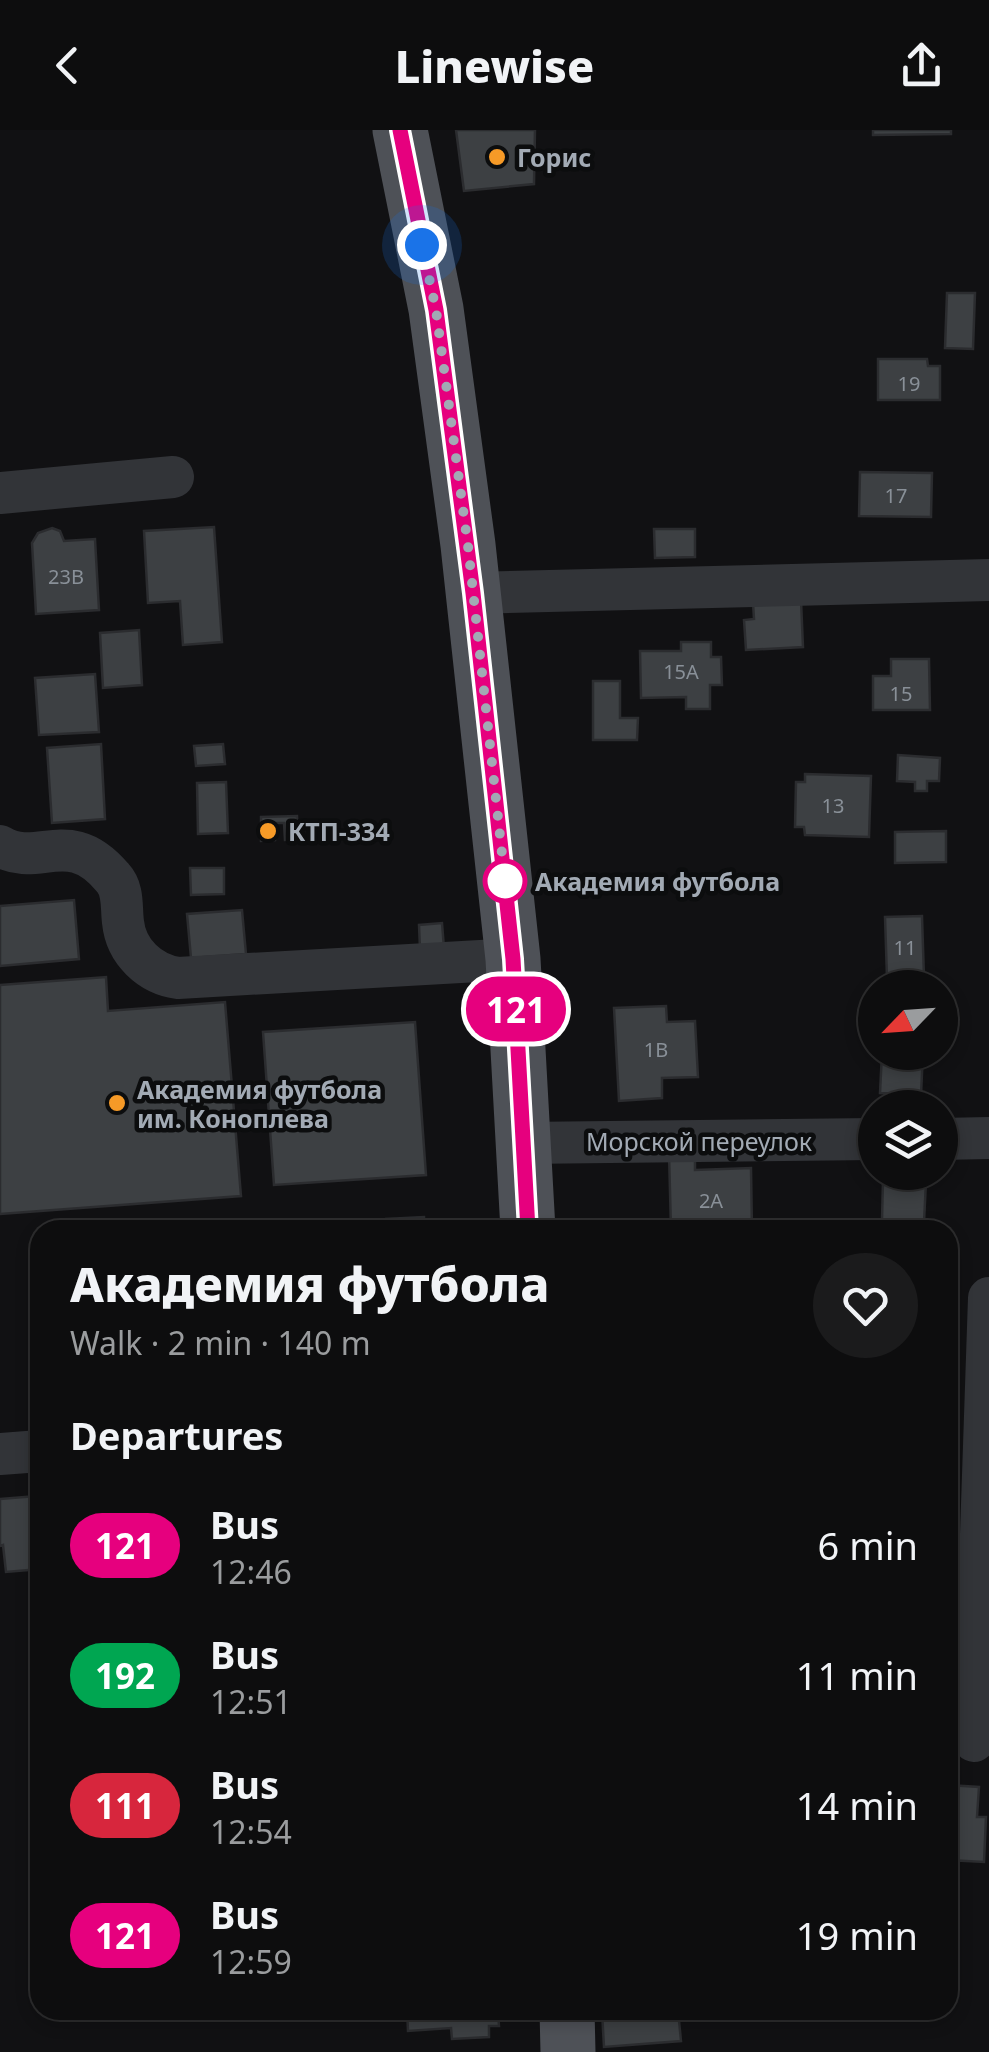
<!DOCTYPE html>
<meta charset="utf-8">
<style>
:root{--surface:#0d0d0e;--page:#1b1b1c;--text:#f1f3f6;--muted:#9a9c9e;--line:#2d2d2e}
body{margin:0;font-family:"Noto Sans",sans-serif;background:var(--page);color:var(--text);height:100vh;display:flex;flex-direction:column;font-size:38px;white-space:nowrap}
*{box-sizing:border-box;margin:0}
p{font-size:32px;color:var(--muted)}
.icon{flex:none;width:55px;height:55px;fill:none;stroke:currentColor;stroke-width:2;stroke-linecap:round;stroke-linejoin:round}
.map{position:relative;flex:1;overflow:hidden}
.sheet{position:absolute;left:30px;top:1090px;width:928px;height:800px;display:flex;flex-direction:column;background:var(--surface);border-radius:30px;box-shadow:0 5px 15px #0003,0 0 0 2px var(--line)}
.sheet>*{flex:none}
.badge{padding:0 20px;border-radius:32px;font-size:35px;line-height:65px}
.needle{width:65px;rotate:245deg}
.fabs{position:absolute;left:858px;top:840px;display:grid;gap:20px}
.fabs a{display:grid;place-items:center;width:100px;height:100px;border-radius:50%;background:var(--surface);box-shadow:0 5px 15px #0003,0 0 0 2px var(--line);font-size:50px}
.you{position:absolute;width:50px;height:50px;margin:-25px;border:8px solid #fff;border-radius:50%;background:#1a73e8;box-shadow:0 0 0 15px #1a73e833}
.map>.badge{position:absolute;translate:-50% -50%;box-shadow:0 0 0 5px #fff}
h2{padding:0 40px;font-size:38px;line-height:90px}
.round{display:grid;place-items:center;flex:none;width:105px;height:105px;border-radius:52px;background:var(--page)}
.headline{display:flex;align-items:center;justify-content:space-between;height:170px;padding:0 40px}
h1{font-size:48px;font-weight:800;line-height:75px}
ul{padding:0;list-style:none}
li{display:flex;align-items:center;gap:30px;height:130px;padding:0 40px}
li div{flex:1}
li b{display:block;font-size:38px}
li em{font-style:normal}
li .badge{min-width:110px;font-weight:700;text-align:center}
header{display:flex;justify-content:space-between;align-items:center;height:130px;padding:0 40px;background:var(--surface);font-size:45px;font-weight:800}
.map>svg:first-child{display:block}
</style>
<header><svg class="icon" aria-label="back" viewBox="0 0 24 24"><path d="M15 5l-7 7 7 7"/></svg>Linewise<svg class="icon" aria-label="share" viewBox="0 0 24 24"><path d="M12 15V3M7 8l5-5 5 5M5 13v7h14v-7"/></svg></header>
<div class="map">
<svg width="989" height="1922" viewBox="0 0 989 1922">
<rect width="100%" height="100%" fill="#111113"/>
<path fill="#3d4043" stroke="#2b2c2f" stroke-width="2.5" d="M456 0H535L534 54 464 61Z
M873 0H951V4L873 5Z
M947 163H975L973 219 945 218Z
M878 229H927L928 236H940V270H878Z
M860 342 932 343 931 387 859 386Z
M214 397 222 512 183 515 180 471 148 473 144 401Z
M52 398 60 401 64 411 95 409 99 480 36 484 32 413 38 403Z
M654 399H695V427L655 428Z
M801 470 803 517 746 520 744 490 754 489 753 473Z
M139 500 142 555 103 558 100 503Z
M681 512H711V527H721L722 555H710V579H686V567L641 568 640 521H681Z
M891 529H929L930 580H873V546H891Z
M95 544 99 602 39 605 35 548Z
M593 551H620V588H638L637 610H593Z
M101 614 105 689 52 693 47 618Z
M223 614 225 634 196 636 194 616Z
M898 625 940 628 939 651H927V661H915V652L897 651Z
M805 644 871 646 869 707 805 705 804 697H795L796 652H805Z
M226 652 228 703 198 704 197 653Z
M297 686 298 709 285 710 284 693H275V710L261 711V687Z
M946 701V732L895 733V702Z
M190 738H224V764L191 765Z
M74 770 79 829 0 836V776Z
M242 780 246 824 191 828 187 784Z
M922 786 924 847 887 848 885 787Z
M442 793 444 818 420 819 419 795Z
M106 847 108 881 225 872 241 1066 0 1084V855Z
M666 876 667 892 695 891 698 947 662 948V968L619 971 614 878Z
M415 892 426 1045 274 1055 263 902Z
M882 922H923L921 965 880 963Z
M695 1022V1040L751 1038 752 1100H671L669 1023Z
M883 1050 926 1052 924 1092 882 1089Z
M424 1087V1100H386V1089Z
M36 1366 38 1381H40V1439L6 1442 3 1415 0 1416V1369Z
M948 1655 979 1657 977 1687H986L984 1732 948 1730Z
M407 1880H498L499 1896H489V1907L452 1909 451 1898 408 1901Z
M626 1880H678L681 1911 604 1917 602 1882Z"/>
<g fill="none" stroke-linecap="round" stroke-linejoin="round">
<path stroke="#323438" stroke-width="42" d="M0 363 173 347
M473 463 989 450
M0 716C39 739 69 695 113 748 124 760 121 777 123 792 126 822 150 844 178 848L513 829
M940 1009 989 1008
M522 1013 875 1009
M0 1324 40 1321
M974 1611 989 1168"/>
<path stroke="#4e5157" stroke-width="55" d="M400 0 436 179 468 415 513 829 528 1100
M567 1880 568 1922"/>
</g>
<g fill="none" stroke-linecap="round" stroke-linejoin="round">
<g stroke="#fff" stroke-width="22">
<path id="line" d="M400 0 436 180 473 463 513 829 528 1100"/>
</g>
<use href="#line" stroke="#e6007e" stroke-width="15"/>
<path stroke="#a2aab4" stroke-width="10" stroke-dasharray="0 18" d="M422 115 436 180 468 416 505 751"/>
</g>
<g fill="#f69a27" stroke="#0c0d0e" stroke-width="4">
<circle cx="497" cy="27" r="10"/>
<circle cx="268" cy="701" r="10"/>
<circle cx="117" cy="973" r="10"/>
</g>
<circle fill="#fff" stroke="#e6007e" stroke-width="5" cx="505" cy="751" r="20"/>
<g text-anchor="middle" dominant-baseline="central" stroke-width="9" stroke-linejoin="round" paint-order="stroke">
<g font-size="20" fill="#899098">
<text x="909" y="253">19</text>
<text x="896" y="365">17</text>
<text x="66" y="446">23В</text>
<text x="681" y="541">15А</text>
<text x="901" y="563">15</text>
<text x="833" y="675">13</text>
<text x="905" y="817">11</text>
<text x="656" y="919">1В</text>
<text x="711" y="1070">2А</text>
</g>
<g font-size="25" font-weight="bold" fill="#a2aab4" stroke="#0c0d0e" text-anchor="start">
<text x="517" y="27">Горис</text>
<text x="288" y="701">КТП-334</text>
<text x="137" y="959">Академия футбола<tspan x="137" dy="29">им. Коноплева</tspan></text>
</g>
<g font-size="25" font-weight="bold" fill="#a2aab4" stroke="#0c0d0e" text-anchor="start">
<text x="535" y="751">Академия футбола</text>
</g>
<g font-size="25" fill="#a2aab4" stroke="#0c0d0e">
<text x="699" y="1011">Морской переулок</text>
</g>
</g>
</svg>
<div class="fabs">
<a><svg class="needle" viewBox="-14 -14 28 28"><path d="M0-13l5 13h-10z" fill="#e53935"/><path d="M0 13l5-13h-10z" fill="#9a9c9e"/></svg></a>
<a><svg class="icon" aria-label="layers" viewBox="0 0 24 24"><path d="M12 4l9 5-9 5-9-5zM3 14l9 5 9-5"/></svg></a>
</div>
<div class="you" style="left:422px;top:115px"></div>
<b class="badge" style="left:516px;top:879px;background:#e6007e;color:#fff">121</b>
<section class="sheet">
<div class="headline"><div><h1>Академия футбола</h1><p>Walk · 2 min · 140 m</p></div><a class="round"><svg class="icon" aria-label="heart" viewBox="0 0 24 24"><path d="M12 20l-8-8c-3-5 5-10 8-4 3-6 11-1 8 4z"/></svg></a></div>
<h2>Departures</h2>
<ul>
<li><span class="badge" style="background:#e6007e;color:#fff">121</span><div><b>Bus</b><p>12:46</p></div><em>6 min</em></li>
<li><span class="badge" style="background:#00a651;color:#fff">192</span><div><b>Bus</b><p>12:51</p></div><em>11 min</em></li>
<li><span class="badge" style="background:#d7263d;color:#fff">111</span><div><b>Bus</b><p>12:54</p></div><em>14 min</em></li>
<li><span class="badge" style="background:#e6007e;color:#fff">121</span><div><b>Bus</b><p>12:59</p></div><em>19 min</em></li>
</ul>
</section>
</div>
